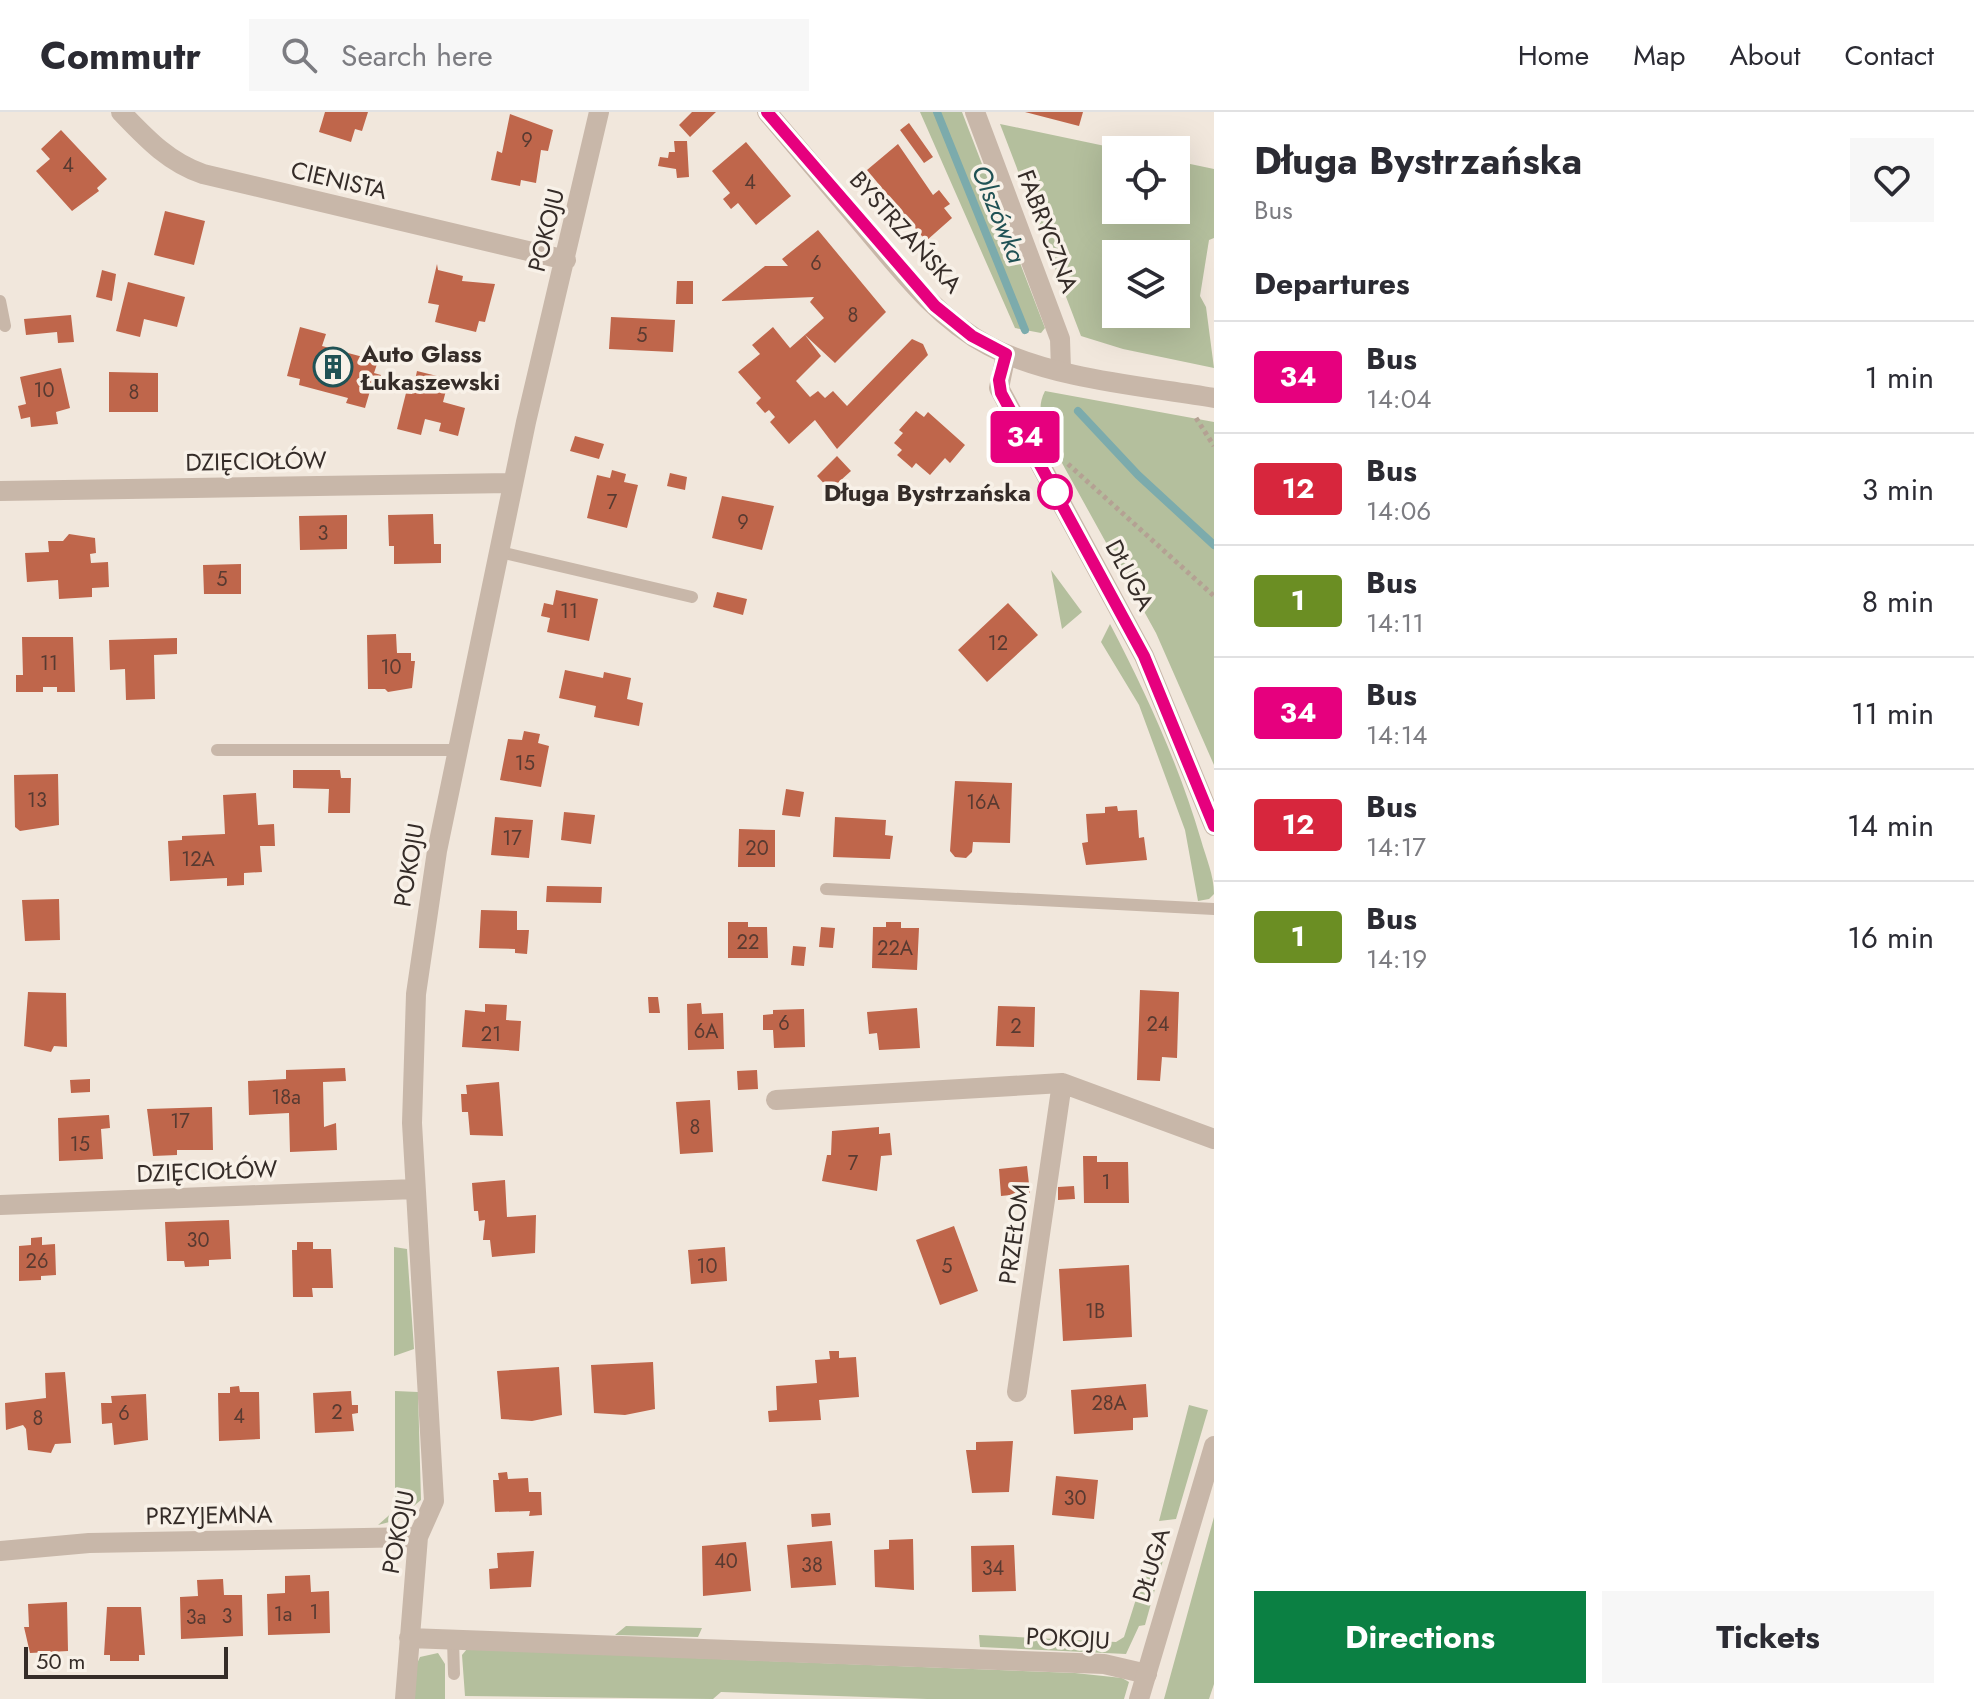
<!DOCTYPE html>
<meta charset="utf-8">
<style>
:root{--surface:#fff;--page:#f7f7f7;--text:#2b2b33;--muted:#7c7c81;--line:#e1e1e2;--accent:#0b8043}
body{margin:0;font-family:Jost,sans-serif;background:var(--page);color:var(--text);height:100vh;display:flex;flex-direction:column;font-size:30px;white-space:nowrap}
*{box-sizing:border-box;margin:0}
p{font-size:26px;color:var(--muted)}
.icon{flex:none;width:44px;height:44px;fill:none;stroke:currentColor;stroke-width:2;stroke-linecap:round;stroke-linejoin:round}
.map{position:relative;flex:1;overflow:hidden}
.side{display:flex;flex-direction:column;background:var(--surface);width:760px}
.side>*{flex:none}
.badge{padding:0 16px;border-radius:6px;font-size:28px;line-height:52px}
.tools{position:absolute;left:1102px;top:24px;display:grid;gap:16px}
.tools a{display:grid;place-items:center;width:88px;height:88px;border-radius:0px;background:var(--surface);box-shadow:0 8px 32px #0002;font-size:40px}
.scale{position:absolute;left:24px;bottom:20px;width:204px;box-sizing:border-box;padding-left:8px;border:4px solid #352c28;border-top:0;font-size:22px;line-height:28px;white-space:nowrap;color:#352c28;-webkit-text-stroke:6px #f8f1e8;paint-order:stroke}
.map>.badge{position:absolute;translate:-50% -50%;box-shadow:0 0 0 4px #fff}
h2{padding:0 40px;font-size:30px;line-height:72px}
.round{display:grid;place-items:center;flex:none;width:84px;height:84px;border-radius:0px;background:var(--page)}
.summary{display:flex;align-items:center;justify-content:space-between;height:136px;padding:0 40px}
h1{font-size:38px;font-weight:700;line-height:60px}
.button{display:flex;gap:16px;margin-top:auto;padding:16px 40px}
.button a{flex:1;height:92px;border-radius:0px;background:var(--accent);color:#fff;font-size:32px;font-weight:700;line-height:92px;text-align:center}
.button a+a{background:var(--page);color:var(--text)}
ul{padding:0;list-style:none}
li{display:flex;align-items:center;gap:24px;height:112px;padding:0 40px;border-top:2px solid var(--line)}
li div{flex:1}
li b{display:block;font-size:30px}
li em{font-style:normal}
li .badge{min-width:88px;font-weight:700;text-align:center}
header{display:flex;align-items:center;gap:48px;box-sizing:border-box;height:112px;padding:0 40px;background:var(--surface);border-bottom:2px solid var(--line)}
header strong{font-size:38px}
nav{display:flex;gap:44px;margin-inline-start:auto;font-size:28px}
.search{width:560px;height:72px;background:var(--page);display:flex;align-items:center;gap:20px;box-sizing:border-box;padding:0 28px;border-radius:0px;color:var(--muted);font-size:30px}
main{display:flex;flex:1;min-height:0}
.map>svg:first-child{display:block}
</style>
<header>
<strong>Commutr</strong>
<div class="search"><svg class="icon" aria-label="search" viewBox="0 0 24 24"><circle cx="10" cy="10" r="6"/><path d="M15 15l6 6"/></svg>Search here</div>
<nav><a>Home</a><a>Map</a><a>About</a><a>Contact</a></nav>
</header>
<main>
<div class="map">
<svg width="1214" height="1587" viewBox="0 0 1214 1587">
<rect width="100%" height="100%" fill="#f1e7dc"/>
<path fill="#b4bf9d" fill-rule="evenodd" d="M920 0H962L1045 216 1041 221 1015 216Z
M1000 12 1124 38H1116V98H1176V49L1214 57V126L1209 128 1200 184 1206 195 1214 256 1123 237 1081 224ZM1116 142H1176V202H1116Z
M1045 279 1214 310V653L1156 521 1062 351 1064 342 1058 329 1050 328C1042 312 1036 296 1045 279Z
M1051 458 1082 500 1062 517Z
M1110 512C1146 581 1179 653 1201 728 1206 746 1214 763 1214 782L1209 787 1198 789 1185 718 1139 593 1101 530Z
M394 1135 407 1137 414 1237 394 1244Z
M395 1279 418 1280 421 1388 397 1408 378 1413 395 1398Z
M1189 1293 1208 1298 1176 1407 1159 1409Z
M1214 1405V1572L1209 1587H1164Z
M1155 1427H1162L1167 1434 1145 1513 1139 1514 1126 1542 980 1535 979 1523 1116 1530 1124 1525Z
M626 1514 702 1516 698 1525 615 1523Z
M467 1537 1075 1561 1122 1566 1129 1570 1124 1587H927L721 1580 713 1587 465 1584 462 1543Z
M438 1541 445 1552V1587H415V1556L420 1545Z"/>
<g fill="none" stroke-linecap="round" stroke-linejoin="round">
<path stroke="#7cabac" stroke-width="8" d="M937 0 1025 218
M1078 299 1138 363 1214 433"/>
</g>
<path fill="#bf664b" d="M325 0H368L362 19 355 17 351 30 319 20Z
M692 0H716L690 25 679 13Z
M1025 0H1083L1079 14Z
M510 2 553 18 548 39 541 38 536 71 521 68 520 74 491 68 497 39 502 41Z
M909 11 933 45 924 51 900 18Z
M61 18 107 67 97 76 99 79 72 99 36 59 50 47 41 37Z
M674 29H687L689 65 677 66 676 57 658 54 660 45 668 46 669 40H675Z
M746 30 791 84 756 113 738 91 731 97 723 87 730 81 712 59Z
M898 32 933 83 939 78 950 92 944 96 952 106 926 129 867 58Z
M165 99 205 109 194 153 154 143Z
M818 118 886 200 835 251 805 223 821 244 796 269 810 285 818 279 825 286 833 279 847 294 912 227 923 232 928 243 837 337 815 308 789 332 770 310 775 305 769 298 765 301 756 291 761 286 738 260 760 242 752 233 773 215 790 236 824 206 810 190 814 185 721 189 765 154H788L782 147Z
M437 152 438 158 463 164 462 169 495 172 485 210 479 209 476 220 435 210 439 193 428 191Z
M102 158 116 162 112 189 96 185Z
M677 169H693V192H676Z
M128 170 185 185 177 215 144 207 140 225 116 219Z
M71 203 74 230 58 231 57 220 26 223 24 207Z
M611 205 675 208 673 240 609 237Z
M300 215 326 222 322 234 378 249 374 261 381 263 376 281 370 279 365 296 346 291 348 286 299 273 300 267 287 264Z
M61 256 70 296 56 300 58 312 31 315 30 305 21 307 18 294 26 292 20 265Z
M417 259 449 267 443 290 465 296 458 324 439 319 441 311 425 307 421 323 397 317 406 281 412 282Z
M109 260 158 261V300H109Z
M916 299 924 305 928 300 965 333 950 351 945 346 930 363 916 351 912 356 897 343 902 338 894 331 903 321 899 318Z
M575 324 604 332 599 347 570 339Z
M837 344 851 359 830 378 817 364Z
M612 358 626 362 624 370 638 373 627 416 587 406 597 363 610 366Z
M670 361 687 365 685 378 667 374Z
M722 384 774 394 762 438 712 426Z
M433 402 434 432H441V451L394 452V434H389L388 403Z
M347 403V437L300 438 299 404Z
M69 422 95 426 96 441 90 442 91 451 108 450 109 475 92 476V485L59 487 58 468 27 470 25 441 49 440 48 429H63Z
M241 452V482H204L203 453Z
M556 478 598 487 589 529 547 520 550 506 541 504 544 491 553 493Z
M717 480 747 487 743 503 713 495Z
M1008 491 1038 523 987 570 958 538Z
M396 522 397 541H411V549H415L412 576 388 580 385 577H368L367 523Z
M22 525H73L75 580H57V575H43V580H16V563H23Z
M177 526V542L154 543 155 587 126 588 125 557 110 558 109 528Z
M565 558 603 566 604 560 631 566 627 587 643 591 639 614 594 605 596 594 559 586Z
M524 619 540 622 538 631 549 634 541 675 500 668 508 627 522 628Z
M293 658H340L341 666H351L350 701H328L329 677 293 676Z
M58 662 59 713 20 719 15 715 14 663Z
M955 669 1012 671 1010 731 973 730 972 740 966 746 955 745 950 739Z
M786 677 804 680 800 705 782 703Z
M256 681 258 713 274 712 275 734H260L262 760 244 761V773L227 774V766L170 769 168 729 182 728V724L225 722 223 683Z
M1117 694 1118 699 1137 698 1139 726 1144 725 1147 748 1086 753 1082 731 1088 730 1086 702 1105 701V695Z
M564 700 595 703 591 732 561 728Z
M495 705 533 708 529 746 491 743Z
M835 705 886 708 885 723 893 724 890 747 833 745Z
M739 717 775 718V755H738Z
M547 774 602 775 601 791 546 790Z
M59 787 60 828 25 829 22 788Z
M481 798 517 799V818H529L527 842 515 841V837L479 836Z
M728 810H748V815H767L768 846H728Z
M886 810H901V816H919L917 858 872 856 873 815H886Z
M821 815 835 816 833 836 819 835Z
M793 834 806 835 804 854 791 853Z
M1140 878 1179 880 1177 946 1162 945 1160 969 1137 968Z
M28 880 66 881 67 935 54 934 51 940 24 934Z
M648 885H658L660 901H649Z
M701 891 702 902 723 901 724 937 688 938 687 892Z
M485 892 507 893 506 908 521 909 519 939 462 935 465 898 485 900Z
M998 894 1035 895 1034 935 996 934Z
M917 896 920 936 879 938 877 921 869 922 867 900Z
M804 897 805 935 774 936 773 918H763V903L773 902V898Z
M345 956 346 969 323 970 324 1015 336 1011 337 1038 290 1040 289 1001 249 1003 248 969 286 967V958Z
M757 958 758 977 738 978 737 959Z
M90 967V980L71 981 70 968Z
M499 970 503 1024 470 1023 468 1000H462L461 982H467L466 973Z
M710 988 713 1040 680 1042 676 990Z
M212 995 213 1038H177V1043L153 1044 147 997Z
M109 1003 110 1016 101 1017 103 1047 59 1049 58 1006Z
M879 1015V1022L890 1021 892 1043 881 1044 877 1079 822 1069 827 1043H831L832 1019Z
M1083 1044H1097V1050H1128L1129 1091H1084Z
M1027 1054 1030 1081 1001 1084 999 1057Z
M505 1068 507 1105 536 1103 535 1141 492 1145 490 1128H483L485 1108 479 1109 478 1099H474L472 1071Z
M1074 1074 1075 1087 1058 1088V1075Z
M229 1108 231 1147 209 1148V1154L185 1155 184 1149H167L165 1110Z
M954 1114 978 1179 940 1193 916 1128Z
M42 1125V1133L55 1132 56 1163 41 1164V1168L19 1169V1134L31 1133V1126Z
M297 1130H313V1137H331L333 1176H312L313 1185H293L292 1138H297Z
M725 1135 727 1169 691 1172 688 1138Z
M1129 1153 1132 1225 1063 1229 1059 1157Z
M829 1239H839V1246L856 1245 859 1285 819 1288 821 1308 769 1310 768 1299 777 1298 776 1274 817 1271 815 1248 830 1247Z
M653 1250 655 1297 625 1303 594 1301 591 1253Z
M559 1255 562 1303 532 1309 501 1307 497 1259Z
M65 1260 71 1331 55 1332 51 1341 28 1338 26 1317 23 1313 6 1318 5 1291 46 1286 45 1261Z
M1146 1272 1148 1305 1133 1306V1318L1074 1322 1071 1278Z
M239 1274 240 1280H259L260 1327 219 1329 218 1281H230V1275Z
M351 1279 352 1293H358V1301L352 1302 354 1319 315 1321 313 1281Z
M146 1282 148 1328 114 1333 112 1311 102 1312 101 1291H112L111 1284Z
M1013 1329 1009 1380 972 1381 966 1338H976V1330Z
M507 1360 508 1367 528 1366 529 1380H541L542 1403 529 1404 530 1399 495 1400 493 1368H499L498 1361Z
M1056 1364 1098 1368 1094 1407 1052 1403Z
M830 1401 831 1413 812 1415 811 1402Z
M913 1427 914 1478 875 1475 874 1438 889 1437V1428Z
M832 1429 836 1473 791 1476 787 1433Z
M746 1430 751 1479 703 1484 702 1434Z
M1014 1433 1016 1479 972 1480 971 1434Z
M534 1439 531 1475 490 1477 489 1457 498 1456 497 1441Z
M310 1463 311 1480 329 1479 330 1521 268 1523 267 1482 285 1481V1464Z
M223 1467 224 1483H242L243 1524 181 1527 180 1485 198 1484 197 1468Z
M67 1490 68 1539 30 1541 24 1515H29L28 1492Z
M107 1495H141L145 1543H139V1549H110V1543H104Z"/>
<g fill="none" stroke-linecap="round" stroke-linejoin="round">
<path stroke="#b4a193" stroke-width="5" stroke-dasharray="4 4" stroke-linecap="butt" d="M1196 306 1214 334
M1068 352 1214 484"/>
<path stroke="#c8b7a9" stroke-width="12" d="M0 189 5 214
M500 440 692 485
M217 638H459
M826 777 1214 797
M453 1528 454 1562"/>
<path stroke="#c8b7a9" stroke-width="20" d="M121 0C146 26 168 50 203 62L566 148
M975 0 1060 227 1061 258
M0 379 513 371
M776 988 1062 971 1214 1027
M0 1093 415 1077
M1017 1280 1062 971
M0 1439 89 1431 418 1425
M409 1526 1104 1552 1147 1562
M405 1587 418 1425 434 1389 412 1011 416 882 437 739 526 310 599 0"/>
<path stroke="#c8b7a9" stroke-width="20" d="M767 0C800 39 833 78 866 117 902 160 938 207 989 234 1052 267 1144 274 1214 286
M1006 242 999 276 1144 544 1214 714
M1139 1587 1214 1334"/>
</g>
<g fill="none" stroke-linecap="round" stroke-linejoin="round">
<g stroke="#fff" stroke-width="18">
<path id="line" d="M767 0 935 194 972 224 1006 242 999 268 1001 281 1144 544 1214 714"/>
</g>
<use href="#line" stroke="#e6007e" stroke-width="12"/>
</g>
<defs>
<g id="building-ring" transform="scale(2)"><circle r="9.5" fill="#f8f1e8" stroke="#205255" stroke-width="1.5"/><path d="M-4-6H4V6H1V3H-1V6H-4ZM-2.5-4.3h1.7v1.8h-1.7ZM.8-4.3h1.7v1.8H.8ZM-2.5-1h1.7V.8h-1.7ZM.8-1h1.7V.8H.8Z" fill="#205255"/></g>
</defs>
<g fill-rule="evenodd">
<use href="#building-ring" x="333" y="255"/>
</g>
<circle fill="#fff" stroke="#e6007e" stroke-width="4" cx="1055" cy="380" r="16"/>
<g text-anchor="middle" dominant-baseline="central" stroke-width="7" stroke-linejoin="round" paint-order="stroke">
<g font-size="20" fill="#583a31">
<text x="527" y="28">9</text>
<text x="68" y="53">4</text>
<text x="750" y="70">4</text>
<text x="816" y="151">6</text>
<text x="853" y="203">8</text>
<text x="642" y="223">5</text>
<text x="44" y="278">10</text>
<text x="134" y="280">8</text>
<text x="612" y="390">7</text>
<text x="743" y="410">9</text>
<text x="323" y="421">3</text>
<text x="222" y="467">5</text>
<text x="569" y="499">11</text>
<text x="998" y="531">12</text>
<text x="49" y="551">11</text>
<text x="391" y="555">10</text>
<text x="525" y="651">15</text>
<text x="37" y="688">13</text>
<text x="983" y="690">16A</text>
<text x="512" y="726">17</text>
<text x="757" y="736">20</text>
<text x="198" y="747">12A</text>
<text x="748" y="830">22</text>
<text x="895" y="836">22A</text>
<text x="784" y="911">6</text>
<text x="1158" y="912">24</text>
<text x="1016" y="914">2</text>
<text x="706" y="919">6A</text>
<text x="491" y="922">21</text>
<text x="286" y="985">18a</text>
<text x="180" y="1009">17</text>
<text x="695" y="1015">8</text>
<text x="80" y="1032">15</text>
<text x="853" y="1051">7</text>
<text x="1106" y="1070">1</text>
<text x="198" y="1128">30</text>
<text x="37" y="1149">26</text>
<text x="707" y="1154">10</text>
<text x="947" y="1154">5</text>
<text x="1095" y="1199">1B</text>
<text x="1109" y="1291">28A</text>
<text x="337" y="1300">2</text>
<text x="124" y="1301">6</text>
<text x="239" y="1304">4</text>
<text x="38" y="1306">8</text>
<text x="1075" y="1386">30</text>
<text x="726" y="1449">40</text>
<text x="812" y="1453">38</text>
<text x="993" y="1456">34</text>
<text x="314" y="1500">1</text>
<text x="283" y="1502">1a</text>
<text x="227" y="1504">3</text>
<text x="196" y="1505">3a</text>
</g>
<g font-size="24" fill="#352c28" stroke="#f8f1e8">
<text transform="translate(339 68) rotate(13)">CIENISTA</text>
<text transform="translate(546 118) rotate(-76)">POKOJU</text>
<text transform="translate(1048 119) rotate(69)">FABRYCZNA</text>
<text transform="translate(906 120) rotate(48)">BYSTRZAŃSKA</text>
<text transform="translate(256 349) rotate(-1)">DZIĘCIOŁÓW</text>
<text transform="translate(1130 463) rotate(62)">DŁUGA</text>
<text transform="translate(409 753) rotate(-80)">POKOJU</text>
<text transform="translate(207 1059) rotate(-2)">DZIĘCIOŁÓW</text>
<text transform="translate(1014 1122) rotate(-82)">PRZEŁOM</text>
<text transform="translate(209 1403) rotate(-1)">PRZYJEMNA</text>
<text transform="translate(398 1420) rotate(-79)">POKOJU</text>
<text transform="translate(1151 1453) rotate(-73)">DŁUGA</text>
<text transform="translate(1068 1526) rotate(3)">POKOJU</text>
</g>
<g font-size="24" font-weight="bold" fill="#352c28" stroke="#f8f1e8" text-anchor="start">
<text x="361" y="241">Auto Glass<tspan x="361" dy="28">Łukaszewski</tspan></text>
</g>
<g font-size="24" font-weight="bold" fill="#352c28" stroke="#f8f1e8" text-anchor="end">
<text x="1031" y="380">Długa Bystrzańska</text>
</g>
<g font-size="26" font-style="italic" fill="#205255" stroke="#f8f1e8">
<text transform="translate(999 102) rotate(68)">Olszówka</text>
</g>
</g>
</svg>
<div class="tools">
<a><svg class="icon" aria-label="locate" viewBox="0 0 24 24"><circle cx="12" cy="12" r="6"/><path d="M12 2v4M12 18v4M2 12h4M18 12h4"/></svg></a>
<a><svg class="icon" aria-label="layers" viewBox="0 0 24 24"><path d="M12 4l9 5-9 5-9-5zM3 14l9 5 9-5"/></svg></a>
</div>
<div class="scale">50 m</div>
<b class="badge" style="left:1025px;top:325px;background:#e6007e;color:#fff">34</b>
</div>
<section class="side">
<div class="summary"><div><h1>Długa Bystrzańska</h1><p>Bus</p></div><a class="round"><svg class="icon" aria-label="heart" viewBox="0 0 24 24"><path d="M12 20l-8-8c-3-5 5-10 8-4 3-6 11-1 8 4z"/></svg></a></div>
<h2>Departures</h2>
<ul>
<li><span class="badge" style="background:#e6007e;color:#fff">34</span><div><b>Bus</b><p>14:04</p></div><em>1 min</em></li>
<li><span class="badge" style="background:#d7263d;color:#fff">12</span><div><b>Bus</b><p>14:06</p></div><em>3 min</em></li>
<li><span class="badge" style="background:#6b8e23;color:#fff">1</span><div><b>Bus</b><p>14:11</p></div><em>8 min</em></li>
<li><span class="badge" style="background:#e6007e;color:#fff">34</span><div><b>Bus</b><p>14:14</p></div><em>11 min</em></li>
<li><span class="badge" style="background:#d7263d;color:#fff">12</span><div><b>Bus</b><p>14:17</p></div><em>14 min</em></li>
<li><span class="badge" style="background:#6b8e23;color:#fff">1</span><div><b>Bus</b><p>14:19</p></div><em>16 min</em></li>
</ul>
<div class="button"><a>Directions</a><a>Tickets</a></div>
</section>
</main>
